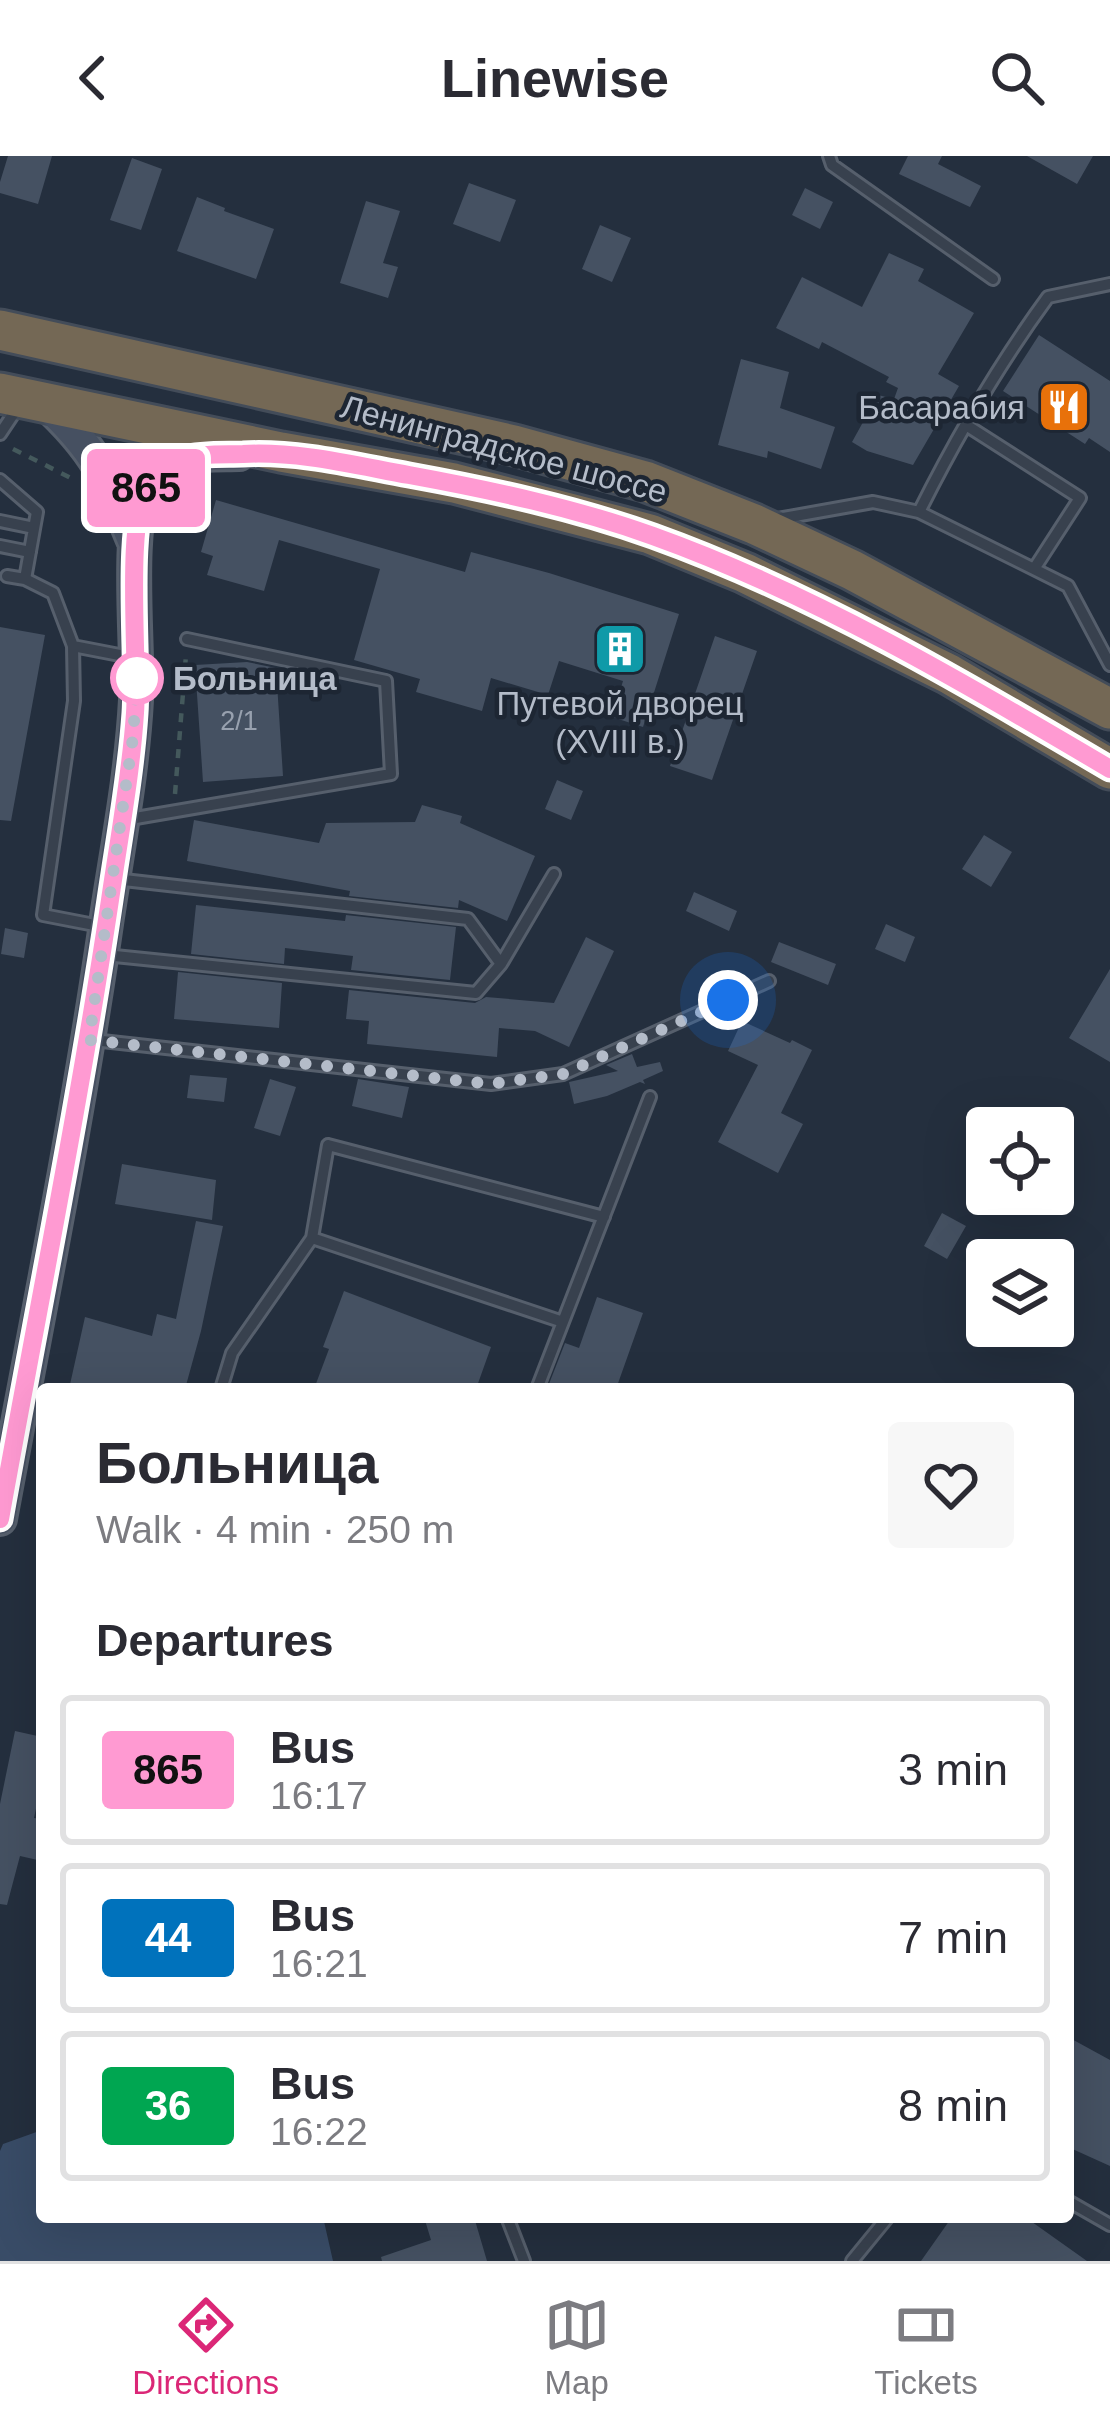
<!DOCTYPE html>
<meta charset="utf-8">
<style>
:root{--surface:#fff;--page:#f7f7f7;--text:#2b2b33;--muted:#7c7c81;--line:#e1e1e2;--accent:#db2777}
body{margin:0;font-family:Helvetica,sans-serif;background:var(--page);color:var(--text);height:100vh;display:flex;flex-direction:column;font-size:45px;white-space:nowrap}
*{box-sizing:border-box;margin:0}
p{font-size:39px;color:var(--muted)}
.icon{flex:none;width:66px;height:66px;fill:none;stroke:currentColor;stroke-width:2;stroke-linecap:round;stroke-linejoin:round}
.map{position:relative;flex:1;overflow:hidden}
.sheet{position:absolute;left:36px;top:1227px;width:1038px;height:840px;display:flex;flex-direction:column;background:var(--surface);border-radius:12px;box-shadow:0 12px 48px #0002}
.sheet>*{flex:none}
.badge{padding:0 24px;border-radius:9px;font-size:42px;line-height:78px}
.buttons{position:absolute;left:966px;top:951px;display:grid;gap:24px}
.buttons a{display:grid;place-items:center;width:108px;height:108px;border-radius:12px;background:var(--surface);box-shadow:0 12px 48px #0002;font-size:60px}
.you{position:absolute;width:60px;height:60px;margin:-30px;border:9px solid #fff;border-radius:50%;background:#1a73e8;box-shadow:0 0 0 18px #1a73e833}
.map>.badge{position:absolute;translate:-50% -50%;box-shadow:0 0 0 6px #fff}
h2{padding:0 60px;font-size:45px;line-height:108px}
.round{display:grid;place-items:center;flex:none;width:126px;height:126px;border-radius:12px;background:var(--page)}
.head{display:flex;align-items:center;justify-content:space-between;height:204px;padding:0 60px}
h1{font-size:57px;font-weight:700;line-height:90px}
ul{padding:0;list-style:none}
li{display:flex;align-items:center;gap:36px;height:150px;margin:0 24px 18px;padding:0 36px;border:6px solid var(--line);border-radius:12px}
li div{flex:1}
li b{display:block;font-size:45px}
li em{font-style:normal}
li .badge{min-width:132px;font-weight:700;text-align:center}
header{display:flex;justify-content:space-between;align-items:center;height:156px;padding:0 60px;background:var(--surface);font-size:54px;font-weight:700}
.dock{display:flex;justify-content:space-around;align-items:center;height:168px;border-top:3px solid var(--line);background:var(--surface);font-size:33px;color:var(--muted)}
.dock a{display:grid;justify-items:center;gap:6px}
.dock .on{color:var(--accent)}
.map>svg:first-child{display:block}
</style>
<header><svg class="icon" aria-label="back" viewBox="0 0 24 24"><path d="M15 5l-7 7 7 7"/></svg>Linewise<svg class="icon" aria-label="search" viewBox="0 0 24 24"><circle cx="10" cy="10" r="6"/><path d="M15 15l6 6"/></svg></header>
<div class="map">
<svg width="1110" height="2105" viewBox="0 0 1110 2105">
<rect width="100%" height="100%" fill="#242f3e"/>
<path fill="#394c67" d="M42 1974V2061H323L333 2105H0V1995L3 1988Z"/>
<path fill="#455162" d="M8 0H52L38 48 0 37V26Z
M908 0H942L938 8 981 30 970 51 899 18Z
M1027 0H1093L1077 28Z
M132 2 162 13 141 74 110 64Z
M469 27 516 44 500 86 453 68Z
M805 32 833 46 820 73 792 59Z
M197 41 225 52 224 55 274 73 256 123 177 95Z
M366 45 400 55 383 107 398 111 388 142 340 127Z
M600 69 631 82 612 126 582 113Z
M889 97 924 113 918 125 974 157 938 218 959 230 913 309 867 295 852 286 878 239 894 243 898 232 886 226 889 221 822 186 819 193 776 172 802 121 862 151Z
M1039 179 1110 225V296L1089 282 1085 288 1003 235Z
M741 203 789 216 780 252 835 271 821 313 768 295 767 302 718 289Z
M216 344 465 416 471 396 549 417 679 458 643 571 612 561 623 525 559 505 548 539 491 522 482 555 416 536 420 523 354 504 380 413 279 384 264 435 207 419 213 400 201 396Z
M0 471 45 479 11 665 0 664Z
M715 480 757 495 712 624 670 610Z
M247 506 276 512 283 620 203 626 195 509Z
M557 624 583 635 571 664 545 653Z
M422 649 462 660 460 667 535 700 507 765 459 744 458 752 349 740 350 735 187 705 194 664 319 687 326 667 415 666Z
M984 679 1012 696 991 731 962 713Z
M694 736 737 755 729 775 686 755Z
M196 749 345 765 346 759 456 771 450 824 351 814 353 800 285 792 284 808 191 798Z
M886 768 915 781 905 806 875 793Z
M5 772 28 777 24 802 1 798Z
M586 781 614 795 569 891 535 875 499 872 497 901 367 888 369 865 346 863 349 834 475 847 486 841 554 847Z
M779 786 836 808 828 829 771 806Z
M1110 813V906L1069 882Z
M178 816 282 827 279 872 174 863Z
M742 865 790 887 792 884 812 894 781 957 803 968 778 1017 718 986 758 909 728 895Z
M632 898 637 911 660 906 663 915 643 924 645 928 640 926 607 940 574 948 569 926 618 915 606 909Z
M190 919 227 922 224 946 187 942Z
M270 923 296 931 280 980 254 972Z
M358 923 409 931 402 962 352 950Z
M122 1008 216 1024 212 1064 115 1048Z
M942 1057 966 1070 947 1103 924 1090Z
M196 1065 223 1070 201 1175 185 1233H69L85 1161 152 1180 157 1158 176 1163Z
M344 1135 491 1191 476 1233H314L329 1193 323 1191Z
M597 1141 643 1157 616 1233H547L565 1187 579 1192Z
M15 1575 42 1581V1624L34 1662 42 1663V1705L20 1700 7 1749 0 1748V1648Z
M1068 1881 1110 1904V2010L1068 1991Z
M424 2061H474L487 2105H382L381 2101 431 2084Z
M952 2061H1025L1087 2105H921Z"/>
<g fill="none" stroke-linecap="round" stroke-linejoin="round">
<g stroke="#565f6c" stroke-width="16">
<path id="lane" d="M829 0 832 9 993 123
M966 269 1080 342 1034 413
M0 278 18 251
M0 324 37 356 25 423 7 420
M919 356C956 282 999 208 1048 141L1110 128
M772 364 873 346 919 356 1068 430 1110 509
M0 365 34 372
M0 390 30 396
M25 423 53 437 73 490 74 545 43 759 105 771
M73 490 135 502
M124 664 391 618 386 525 187 483
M115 723 468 763 501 808
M105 799 476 837 501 808 554 718
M93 884 491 928 563 918 769 825
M312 1082 563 1166
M221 1233 232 1197 312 1082 328 989 604 1061
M537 1233 650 941
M1068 2045 1110 2069
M507 2061 524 2105
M852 2105 888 2061"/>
</g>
<g stroke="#565f6c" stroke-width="36">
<path id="secondary" d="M45 247C96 294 107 321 133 384
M0 1363C37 1163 78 963 107 761 118 689 132 617 136 544 139 493 124 367 148 326 166 295 209 299 239 298"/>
</g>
<g stroke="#434c59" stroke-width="45">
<path id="highway" d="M0 174 514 289 645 325 754 368 852 414 1110 553
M0 237 281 296 454 327 650 378 745 417 949 518 1110 613"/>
</g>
<path stroke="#44595c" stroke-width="4.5" stroke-dasharray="9 9" stroke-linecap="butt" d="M13 293 73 323
M175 638 186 499"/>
<use href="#lane" stroke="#38414e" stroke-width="10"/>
<use href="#secondary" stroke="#465061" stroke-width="30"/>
<use href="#highway" stroke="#746855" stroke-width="39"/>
</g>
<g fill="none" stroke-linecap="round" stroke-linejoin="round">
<g stroke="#fff" stroke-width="27">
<path id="line" d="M0 1363C37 1157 79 951 110 744 119 682 131 619 135 557 139 503 124 369 148 327 166 294 211 299 243 298 299 295 354 309 409 319 491 334 575 352 653 380 812 437 965 527 1110 613"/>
</g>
<use href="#line" stroke="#ff9ad2" stroke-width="18"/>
<path stroke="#b4bcc9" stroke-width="12" stroke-dasharray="0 21.6" d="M137 522 133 581 89 884 490 928 563 918 728 844"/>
</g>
<defs>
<g id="restaurant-square" transform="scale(2.7)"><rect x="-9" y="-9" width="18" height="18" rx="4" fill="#e8710a" stroke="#1d2633"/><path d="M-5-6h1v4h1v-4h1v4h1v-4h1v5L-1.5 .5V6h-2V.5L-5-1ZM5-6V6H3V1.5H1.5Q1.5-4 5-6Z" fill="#fff"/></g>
<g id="building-square" transform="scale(2.7)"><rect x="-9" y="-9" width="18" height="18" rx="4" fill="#0f9aa8" stroke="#1d2633"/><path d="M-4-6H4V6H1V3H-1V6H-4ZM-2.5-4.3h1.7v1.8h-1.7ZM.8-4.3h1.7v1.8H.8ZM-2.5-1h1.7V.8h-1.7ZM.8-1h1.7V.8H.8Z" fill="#fff"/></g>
</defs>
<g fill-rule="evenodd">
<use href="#restaurant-square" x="1064" y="251"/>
<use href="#building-square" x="620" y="493"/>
</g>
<circle fill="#fff" stroke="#ff9ad2" stroke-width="6" cx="137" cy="522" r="24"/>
<g text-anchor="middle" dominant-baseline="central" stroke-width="9" stroke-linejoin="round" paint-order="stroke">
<g font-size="27" fill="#98a1af">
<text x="239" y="565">2/1</text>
</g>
<g font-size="33" fill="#b4bcc9" stroke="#1d2633" text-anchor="end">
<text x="1025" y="251">Басарабия</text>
<text x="620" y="547" text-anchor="middle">Путевой дворец<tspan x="620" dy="38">(XVIII в.)</tspan></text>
</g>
<g font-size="33" fill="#b4bcc9" stroke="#1d2633">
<text transform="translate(504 293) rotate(15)">Ленинградское шоссе</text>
</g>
<g font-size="33" font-weight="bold" fill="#b4bcc9" stroke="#1d2633" text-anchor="start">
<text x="173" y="522">Больница</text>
</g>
</g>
</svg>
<div class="buttons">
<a><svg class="icon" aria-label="locate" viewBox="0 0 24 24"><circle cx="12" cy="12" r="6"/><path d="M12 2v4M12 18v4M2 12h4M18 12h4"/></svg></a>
<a><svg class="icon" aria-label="layers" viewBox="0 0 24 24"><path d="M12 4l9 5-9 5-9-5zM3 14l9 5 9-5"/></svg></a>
</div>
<div class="you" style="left:728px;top:844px"></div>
<b class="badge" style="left:146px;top:332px;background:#ff9ad2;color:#111">865</b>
<section class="sheet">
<div class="head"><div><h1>Больница</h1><p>Walk · 4 min · 250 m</p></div><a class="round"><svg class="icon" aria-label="heart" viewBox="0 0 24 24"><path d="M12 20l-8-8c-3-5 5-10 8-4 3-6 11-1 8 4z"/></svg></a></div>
<h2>Departures</h2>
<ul>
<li><span class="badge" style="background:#ff9ad2;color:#111">865</span><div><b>Bus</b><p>16:17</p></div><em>3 min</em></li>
<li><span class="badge" style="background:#0072bc;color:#fff">44</span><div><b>Bus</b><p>16:21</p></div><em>7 min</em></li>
<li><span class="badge" style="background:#00a651;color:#fff">36</span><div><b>Bus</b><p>16:22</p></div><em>8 min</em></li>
</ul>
</section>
</div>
<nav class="dock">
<a class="on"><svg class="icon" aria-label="directions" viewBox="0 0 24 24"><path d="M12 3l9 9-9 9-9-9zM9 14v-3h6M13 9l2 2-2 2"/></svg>Directions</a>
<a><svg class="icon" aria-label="map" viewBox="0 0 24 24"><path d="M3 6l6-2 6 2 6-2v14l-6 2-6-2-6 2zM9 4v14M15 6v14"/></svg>Map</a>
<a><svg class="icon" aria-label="tickets" viewBox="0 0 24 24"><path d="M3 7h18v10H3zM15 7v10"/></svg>Tickets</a>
</nav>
